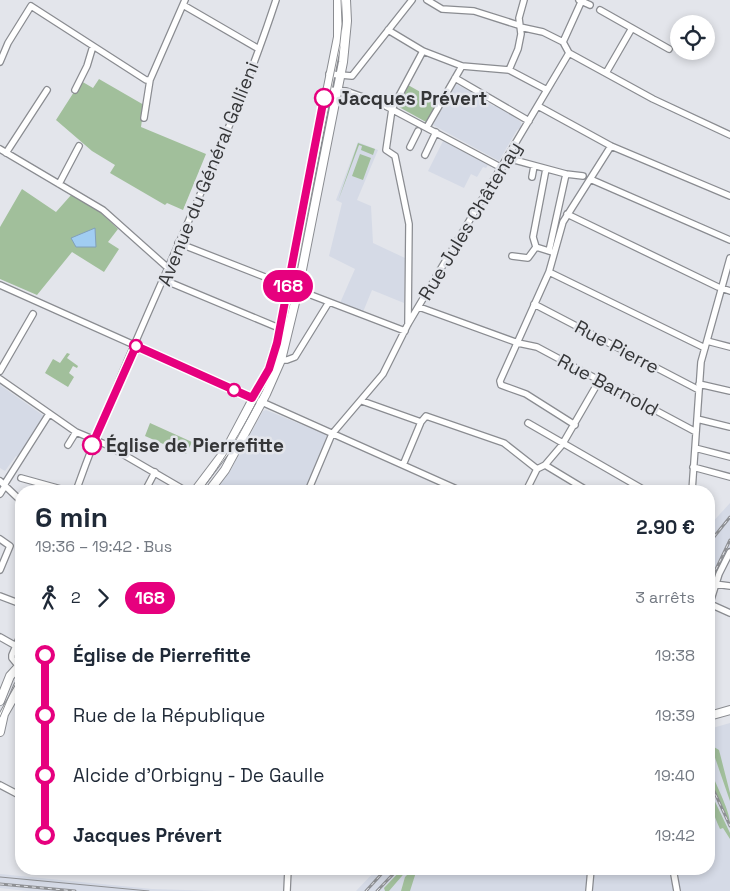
<!DOCTYPE html>
<html lang="fr">
<meta charset="utf-8">
<style>
:root{--surface:#fff;--page:#f6f6f7;--text:#1f2937;--muted:#747a83}
body{margin:0;font-family:"Space Grotesk",sans-serif;background:var(--page);color:var(--text);height:100vh;display:flex;flex-direction:column;font-size:19px;white-space:nowrap}
*{box-sizing:border-box;margin:0}
p{font-size:16px;color:var(--muted)}
.icon{flex:none;width:28px;height:28px;fill:none;stroke:currentColor;stroke-width:2;stroke-linecap:round;stroke-linejoin:round}
.map{position:relative;flex:1;overflow:hidden}
.drawer{position:absolute;left:15px;top:485px;width:700px;height:390px;display:flex;flex-direction:column;background:var(--surface);border-radius:20px;box-shadow:0 2px 8px #0003}
.drawer>*{flex:none}
.badge{padding:0 10px;border-radius:16px;font-size:18px;line-height:32px}
.tools{position:absolute;left:670px;top:15px;display:grid;gap:10px}
.tools a{display:grid;place-items:center;width:45px;height:45px;border-radius:50%;background:var(--surface);box-shadow:0 2px 8px #0003;font-size:25px}
.map>.badge{position:absolute;translate:-50% -50%;box-shadow:0 0 0 2px #fff}
.legs{display:flex;align-items:center;gap:8px;height:55px;padding:0 20px;font-size:16px}
.legs p{margin-inline-start:auto}
.overview{display:flex;align-items:center;justify-content:space-between;height:85px;padding:0 20px}
h1{font-size:28px;font-weight:700;line-height:38px}
ul{padding:0 20px;list-style:none}
li{display:flex;align-items:center;gap:18px;height:60px;font-size:19px}
li i{display:grid;place-items:center;width:8px;height:100%;margin:0 6px;background:currentColor}
li i::after{content:'';width:12px;height:12px;margin:-6px;border:4px solid;border-radius:50%;background:var(--surface)}
li p{margin-inline-start:auto}
li:first-child i{background:linear-gradient(#0000 50%,currentColor 0)}
li:last-child i{background:linear-gradient(currentColor 50%,#0000 0)}
.map>svg:first-child{display:block}
</style>
<div class="map">
<svg width="730" height="891" viewBox="0 0 730 891">
<rect width="100%" height="100%" fill="#e3e5eb"/>
<path fill="#d5dae6" d="M456 84 482 97V100L494 106 497 105 521 122V128L517 130 499 161 433 125Z
M443 141 488 165 486 168 483 167 477 177 471 174 464 188 428 171Z
M358 142 378 150 357 200 371 206 373 243 405 258 404 303 372 290 363 312 340 303 355 269 329 256 342 203 336 200Z
M0 385 44 416 19 458 16 456 5 471 0 468Z
M266 410 327 435 306 491H231L227 489 224 491H216L230 471 263 411Z
M730 503V549L709 590V526Z
M730 723V891H356L377 869H709V729Z
M0 874 152 889 217 891H27L0 888Z"/>
<path fill="#a1bf9b" d="M99 79 144 105 141 127 206 154 183 210 167 203 165 205 110 173 115 165 92 151 56 120 81 81 93 88Z
M408 85 438 102 426 122 399 107Z
M358 143 375 149 373 155 361 150 362 146 359 145 338 201Z
M360 154 371 158 363 180 352 176Z
M22 189 56 212 72 194 99 211 118 229 108 242 119 249 104 272 72 252 37 295 0 279V227Z
M67 353 70 354 67 358 78 366 77 368 73 366 69 373 74 377 68 387 45 373 53 359 60 363Z
M150 423 192 442 186 454 145 436Z
M714 747 719 750 730 793V801L712 749Z
M709 764C713 781 730 809 730 824L712 785Z
M709 789 730 833V839L723 828 720 829C714 815 709 804 709 789Z
M402 869H408L389 891H385L384 888Z
M413 869H417L410 891H401L405 877Z"/>
<path fill="#a1cdf2" stroke="#81a0ba" d="M95 228 96 247H76L71 238Z"/>
<g fill="none" stroke-linecap="round" stroke-linejoin="round">
<g stroke="#8a8c91" stroke-width="8">
<path id="minor" d="M427 0 442 9 474 11 518 25
M579 0 590 5
M183 5 259 49
M600 10 669 49
M520 27 543 32 563 42
M388 30 423 51 462 66 509 70 547 90
M569 53 653 99 730 135
M0 62 8 43 31 6 146 80H150
M509 70 518 49 521 34 519 18 524 0
M606 73 632 28
M329 74 352 76 412 0
M455 78 529 121
M75 90 87 66 93 46
M326 90 346 91 380 103 502 168
M538 106 611 146 730 196
M144 118 150 80 185 0
M427 127 462 66
M410 147 418 131
M0 149 103 210 168 268
M6 153 47 90
M425 155 436 132
M507 158 566 174 549 251
M566 174 583 176
M532 177 534 166
M590 179 730 240
M59 184 79 146
M567 214 718 287 730 291
M178 243 288 286
M536 247 533 237 546 169
M512 256 528 258 536 247 552 252
M549 272 705 348
M164 280 279 328
M0 285 461 491
M298 290 405 331
M534 304 699 390
M419 307 518 343 537 347 696 432
M408 324 409 224 395 156 386 150 392 109 423 51
M707 341 730 347
M281 360H287L295 357 329 302
M0 371 33 314
M0 379 76 432 107 445 186 491
M699 384 730 391
M362 401 421 422
M697 419 730 427
M528 423 646 491
M575 425 526 394 501 385 500 381 549 272 563 222 611 146
M68 445 76 432
M695 448 730 457
M403 465 421 422 426 416 504 443 537 469
M545 465 588 491
M693 467 730 477
M21 478 68 491
M0 481 21 501
M4 485 49 414
M76 491C135 325 221 168 276 0
M145 491 155 472
M308 491 332 434 383 374 408 324 569 53 563 42 582 0
M526 491 537 469 545 465 562 445 599 381
M692 491 701 362 730 258
M0 494 5 486
M0 539 10 546 0 570
M715 584 730 586
M0 596 21 604
M710 604 730 613
M709 606 719 574 730 552
M21 634 12 655V658L21 669
M0 637 16 646
M0 785 21 796
M673 869 677 891
M287 891 288 869
M589 891 591 869"/>
</g>
<g stroke="#8a8c91" stroke-width="10">
<path id="major" d="M195 491 226 450 269 369 277 343 338 37V0
M209 491 225 470 266 394 281 360 298 290 343 62 347 21 346 0
M0 701 10 676 21 664
M709 716 730 710
M0 732 4 714 21 684"/>
</g>
<use href="#minor" stroke="#fff" stroke-width="5.5"/>
<use href="#major" stroke="#fff" stroke-width="8"/>
<path stroke="#8e9094" stroke-width="1" d="M201 491C228 455 263 397 277 354L340 43 342 24 341 0
M0 717 14 684 21 673
M0 877 149 891"/>
<g stroke="#8e9094" stroke-width="3">
<path id="rail" d="M709 543 730 517
M709 584 730 540
M709 780 730 826
M0 884 75 891
M366 891 386 869
M377 891 398 869"/>
</g>
<use href="#rail" stroke="#e3e5eb" stroke-width="1" stroke-dasharray="4" stroke-linecap="butt"/>
</g>
<g fill="none" stroke-linecap="round" stroke-linejoin="round">
<g stroke="#fff" stroke-width="11">
<path id="line-1" d="M92 445 136 346 252 398 269 369 277 343 324 98"/>
</g>
<use href="#line-1" stroke="#e6007e" stroke-width="8"/>
</g>
<g fill="#fff" stroke="#e6007e" stroke-width="2.5">
<circle cx="324" cy="98" r="9"/>
<circle cx="136" cy="346" r="6"/>
<circle cx="234" cy="390" r="6"/>
<circle cx="92" cy="445" r="9"/>
</g>
<g text-anchor="middle" dominant-baseline="central" stroke-width="5" stroke-linejoin="round" paint-order="stroke">
<g font-size="19" font-weight="bold" fill="#353638" stroke="#e3e5eb" text-anchor="start">
<text x="338" y="98">Jacques Prévert</text>
<text x="106" y="445">Église de Pierrefitte</text>
</g>
<g font-size="19" fill="#353638" stroke="#e3e5eb">
<text transform="translate(208 174) rotate(-68)">Avenue du Général Gallieni</text>
<text transform="translate(470 221) rotate(-59)">Rue Jules Châtenay</text>
<text transform="translate(617 347) rotate(28)">Rue Pierre</text>
<text transform="translate(608 385) rotate(28)">Rue Barnold</text>
</g>
</g>
</svg>
<div class="tools">
<a><svg class="icon" aria-label="locate" viewBox="0 0 24 24"><circle cx="12" cy="12" r="6"/><path d="M12 2v4M12 18v4M2 12h4M18 12h4"/></svg></a>
</div>
<b class="badge" style="left:288px;top:286px;background:#e6007e;color:#fff">168</b>
<section class="drawer">
<div class="overview"><div><h1>6 min</h1><p>19:36 – 19:42 · Bus</p></div><b>2.90 €</b></div>
<div class="legs"><svg class="icon" aria-label="walk" viewBox="0 0 24 24"><circle cx="13" cy="4" r="2"/><path d="M13 8l-2 6 4 7M11 14l-3 7M7 12l3-4h3l4 4"/></svg>2<svg class="icon" aria-label="forward" viewBox="0 0 24 24"><path d="M9 5l7 7-7 7"/></svg><b class="badge" style="background:#e6007e;color:#fff">168</b><p>3 arrêts</p></div>
<ul>
<li><i style="color:#e6007e"></i><b>Église de Pierrefitte</b><p>19:38</p></li>
<li><i style="color:#e6007e"></i><span>Rue de la République</span><p>19:39</p></li>
<li><i style="color:#e6007e"></i><span>Alcide d'Orbigny - De Gaulle</span><p>19:40</p></li>
<li><i style="color:#e6007e"></i><b>Jacques Prévert</b><p>19:42</p></li>
</ul>
</section>
</div>
